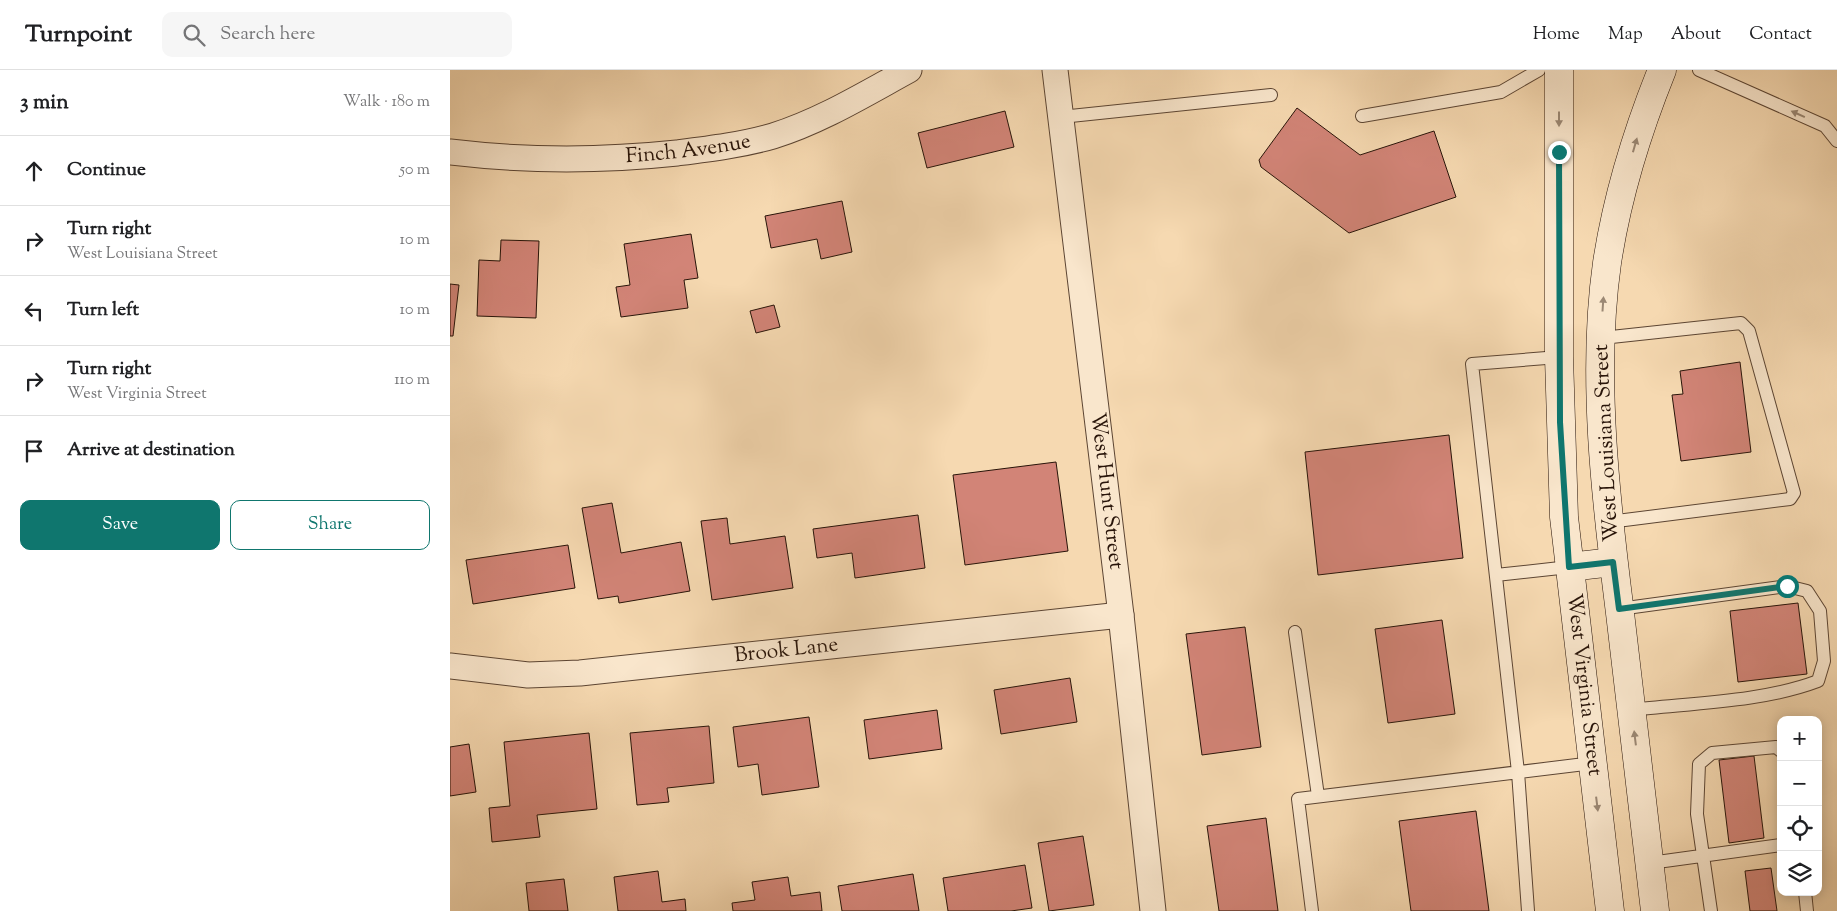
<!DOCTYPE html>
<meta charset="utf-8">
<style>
body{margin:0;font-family:"Sorts Mill Goudy",serif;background:#f6f6f6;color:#202124}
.controls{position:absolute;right:15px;bottom:15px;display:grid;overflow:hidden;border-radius:10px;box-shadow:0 2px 12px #0003}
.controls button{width:45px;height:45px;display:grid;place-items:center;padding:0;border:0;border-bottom:1px solid #e0e0e0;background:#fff;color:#202124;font:25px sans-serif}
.stop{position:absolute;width:15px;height:15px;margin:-11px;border:4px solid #0f766e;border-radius:50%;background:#fff}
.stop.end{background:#0f766e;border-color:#fff;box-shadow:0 1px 5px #0008}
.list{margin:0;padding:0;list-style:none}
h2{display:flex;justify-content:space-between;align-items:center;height:65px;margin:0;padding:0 20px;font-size:21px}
h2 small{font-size:16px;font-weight:400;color:#757577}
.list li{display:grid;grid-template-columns:32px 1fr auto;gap:15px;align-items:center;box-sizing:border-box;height:70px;padding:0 20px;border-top:1px solid #e0e0e0}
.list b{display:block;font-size:19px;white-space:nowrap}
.list p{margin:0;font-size:16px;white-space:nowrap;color:#757577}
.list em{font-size:16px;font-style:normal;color:#757577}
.actions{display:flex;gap:10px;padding:15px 20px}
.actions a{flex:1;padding:11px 0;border:1px solid #0f766e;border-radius:10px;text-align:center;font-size:18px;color:#0f766e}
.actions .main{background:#0f766e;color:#fff}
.icon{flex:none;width:28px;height:28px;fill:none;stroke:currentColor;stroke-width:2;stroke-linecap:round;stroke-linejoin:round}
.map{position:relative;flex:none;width:1387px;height:841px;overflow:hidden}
header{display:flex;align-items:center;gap:30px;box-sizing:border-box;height:70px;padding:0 25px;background:#fff;border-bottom:1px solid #e0e0e0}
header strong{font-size:24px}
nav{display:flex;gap:28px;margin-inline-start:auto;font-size:18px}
.search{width:350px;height:45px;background:#f6f6f6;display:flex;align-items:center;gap:12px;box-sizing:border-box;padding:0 18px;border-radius:10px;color:#757577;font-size:19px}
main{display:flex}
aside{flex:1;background:#fff}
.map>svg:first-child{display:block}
</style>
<header>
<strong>Turnpoint</strong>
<div class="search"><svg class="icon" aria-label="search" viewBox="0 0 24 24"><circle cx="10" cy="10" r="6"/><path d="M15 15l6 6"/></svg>Search here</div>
<nav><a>Home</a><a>Map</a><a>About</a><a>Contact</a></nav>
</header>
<main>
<aside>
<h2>3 min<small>Walk · 180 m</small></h2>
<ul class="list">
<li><svg class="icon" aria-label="ahead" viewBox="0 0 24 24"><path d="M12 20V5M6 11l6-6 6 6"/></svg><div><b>Continue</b></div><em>50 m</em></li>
<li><svg class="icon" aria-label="right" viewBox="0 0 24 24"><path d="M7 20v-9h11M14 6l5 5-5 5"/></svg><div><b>Turn right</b><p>West Louisiana Street</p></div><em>10 m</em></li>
<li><svg class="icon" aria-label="left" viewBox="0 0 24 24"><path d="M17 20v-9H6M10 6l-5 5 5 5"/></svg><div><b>Turn left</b></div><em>10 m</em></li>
<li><svg class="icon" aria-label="right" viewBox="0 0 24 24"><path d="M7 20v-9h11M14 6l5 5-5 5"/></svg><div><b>Turn right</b><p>West Virginia Street</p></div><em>110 m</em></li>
<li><svg class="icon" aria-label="arrive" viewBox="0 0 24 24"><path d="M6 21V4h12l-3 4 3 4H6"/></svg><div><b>Arrive at destination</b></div></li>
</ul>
<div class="actions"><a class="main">Save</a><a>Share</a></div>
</aside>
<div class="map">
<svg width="1387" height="841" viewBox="0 0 1387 841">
<rect width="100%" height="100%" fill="#f6d9b1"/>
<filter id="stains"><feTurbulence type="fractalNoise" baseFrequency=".004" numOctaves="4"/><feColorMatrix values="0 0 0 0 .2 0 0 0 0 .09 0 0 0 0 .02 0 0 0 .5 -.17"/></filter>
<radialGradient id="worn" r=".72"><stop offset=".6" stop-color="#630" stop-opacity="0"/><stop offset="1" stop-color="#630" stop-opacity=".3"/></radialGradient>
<path fill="#d28477" stroke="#281409" d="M847,38L910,85L984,61L1006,127L899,163L811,97L809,90Z
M555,41L564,77L477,98L468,63Z
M392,131L402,182L371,189L367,169L321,178L315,146Z
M241,164L248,208L234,210L238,238L171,247L166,217L180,215L174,174Z
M51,170L89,171L86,248L27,246L29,190L50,191Z
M0,214L9,215L3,266H0Z
M324,235L330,257L306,263L300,241Z
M1290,292L1301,382L1231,391L1222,325L1233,324L1230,301Z
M999,365L1013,488L868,505L855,382Z
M606,392L618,481L515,495L503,405Z
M162,433L171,483L231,472L240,521L169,533L168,526L148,529L132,438Z
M468,445L475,498L405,508L402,483L367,488L363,459Z
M277,448L280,474L335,466L343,518L262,530L251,451Z
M118,475L125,518L23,534L16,490Z
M1348,533L1357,604L1288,612L1280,541Z
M992,550L1005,644L938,653L925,559Z
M795,557L811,677L752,685L736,564Z
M620,608L627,652L551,664L544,620Z
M487,640L492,679L419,689L414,650Z
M359,647L369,717L312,725L308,694L288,697L283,657Z
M259,656L264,713L217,718L219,732L187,735L180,663Z
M139,663L147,739L87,745L90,767L42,772L39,738L60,736L54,672Z
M19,674L26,722L0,726V677Z
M1304,686L1314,768L1279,773L1269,690Z
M1026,741L1039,841H961L949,751Z
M816,748L828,841H769L757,756Z
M633,766L644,835L599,841L588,773Z
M575,795L582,838L561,841H498L493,808Z
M1321,798L1327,841H1300L1295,801Z
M208,801L212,832L235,829L236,841H168L164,807Z
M463,804L469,841H392L388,816Z
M338,807L341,826L370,822L372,841H283L282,833L305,830L302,812Z
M114,809L118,841H79L76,813Z"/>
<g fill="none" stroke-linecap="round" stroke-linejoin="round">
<defs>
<path id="lane" d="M1249,0L1375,56L1387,71
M912,46L1051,22L1089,0
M611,47L821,25
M1152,268L1291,253L1299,261L1344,423L1340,429L1159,452
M1046,505L1119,497
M1169,539L1337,516L1357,521L1370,541L1374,591L1368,611C1313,632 1241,633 1181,640
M845,562L868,726
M1200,793L1331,775
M1355,822L1357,841
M862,841L848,729L1143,693
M1078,841L1068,702L1022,294L1109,287
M1261,841L1247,744L1249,694L1262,683L1326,677L1331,681"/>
<g id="street">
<path id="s1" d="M605,0L671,545L703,841"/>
<path id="s2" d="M0,82C75,91 151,91 227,83C259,79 292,75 323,66C371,51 415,24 459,0"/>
<path id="s3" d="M0,596L78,605L130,603L671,545"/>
</g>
<g id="secondary">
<path id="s4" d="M1109,0V287L1114,447L1160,841"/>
<path d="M1119,497L1163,492"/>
<path d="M1205,841C1194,742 1182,643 1170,543C1156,432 1141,305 1157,193C1167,127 1187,62 1212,0"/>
</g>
</defs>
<use href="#lane" stroke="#5c4533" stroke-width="14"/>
<use href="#street" stroke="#5c4533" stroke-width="27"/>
<use href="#secondary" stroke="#281409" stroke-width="29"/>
<use href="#lane" stroke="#f9e6cc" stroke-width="12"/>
<use href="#street" stroke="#f9e6cc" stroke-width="25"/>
<use href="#secondary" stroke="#f9e6cc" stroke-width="28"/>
</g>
<defs><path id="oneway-solid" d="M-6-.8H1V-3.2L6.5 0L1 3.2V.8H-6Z" transform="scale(1.25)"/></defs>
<g fill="#9b8874">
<use href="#oneway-solid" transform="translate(1348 44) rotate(-156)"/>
<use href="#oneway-solid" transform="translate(1109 49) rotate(90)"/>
<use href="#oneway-solid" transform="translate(1185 75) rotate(-74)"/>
<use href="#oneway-solid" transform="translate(1153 234) rotate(-86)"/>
<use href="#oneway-solid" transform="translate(1185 668) rotate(-97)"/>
<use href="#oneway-solid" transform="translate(1147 734) rotate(83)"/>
</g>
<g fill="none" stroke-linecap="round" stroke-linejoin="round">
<path stroke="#0f766e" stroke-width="6" d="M1109,82L1110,352L1119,497L1163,492L1169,539L1337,516"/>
</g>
<g text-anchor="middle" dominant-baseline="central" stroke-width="5" stroke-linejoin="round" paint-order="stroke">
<g font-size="21" fill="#281409" stroke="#f9e6cc">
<text stroke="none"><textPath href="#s2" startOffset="239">Finch Avenue</textPath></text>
<text transform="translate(1157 373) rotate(-93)">West Louisiana Street</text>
<text stroke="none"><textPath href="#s1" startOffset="424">West Hunt Street</textPath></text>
<text stroke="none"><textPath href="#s3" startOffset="338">Brook Lane</textPath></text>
<text stroke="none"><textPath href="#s4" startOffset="616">West Virginia Street</textPath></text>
</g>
</g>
<rect width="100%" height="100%" filter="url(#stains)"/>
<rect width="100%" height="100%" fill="url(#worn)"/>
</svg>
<div class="controls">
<button>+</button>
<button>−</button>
<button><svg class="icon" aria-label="locate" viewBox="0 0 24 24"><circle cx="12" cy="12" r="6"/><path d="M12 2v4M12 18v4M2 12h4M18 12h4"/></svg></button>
<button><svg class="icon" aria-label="layers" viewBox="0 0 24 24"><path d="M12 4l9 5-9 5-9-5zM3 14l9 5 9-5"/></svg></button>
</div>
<div class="stop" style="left:1337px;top:516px"></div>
<div class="stop end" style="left:1109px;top:82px"></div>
</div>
</main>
